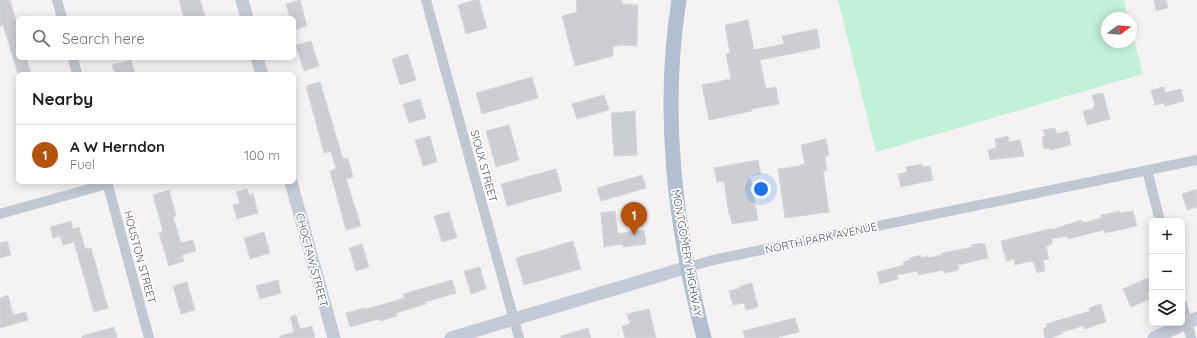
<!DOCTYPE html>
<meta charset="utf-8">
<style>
body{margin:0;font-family:Quicksand,sans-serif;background:#f6f6f6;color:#202124}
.controls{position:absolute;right:12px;bottom:12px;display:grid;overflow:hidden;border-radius:6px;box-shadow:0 2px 10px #0003}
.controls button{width:36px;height:36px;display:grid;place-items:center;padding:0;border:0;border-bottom:1px solid #e0e0e0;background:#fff;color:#202124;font:20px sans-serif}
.compass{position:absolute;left:1101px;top:12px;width:36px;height:36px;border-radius:50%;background:#fff;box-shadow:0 2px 10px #0003;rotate:74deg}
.you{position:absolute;left:761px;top:189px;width:14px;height:14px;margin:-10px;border:3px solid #fff;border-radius:50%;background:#1a73e8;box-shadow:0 0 0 6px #1a73e833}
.badge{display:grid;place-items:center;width:26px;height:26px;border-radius:50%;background:#b45309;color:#fff;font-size:13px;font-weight:700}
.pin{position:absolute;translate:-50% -33px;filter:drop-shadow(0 1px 2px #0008)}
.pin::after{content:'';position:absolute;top:21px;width:14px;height:12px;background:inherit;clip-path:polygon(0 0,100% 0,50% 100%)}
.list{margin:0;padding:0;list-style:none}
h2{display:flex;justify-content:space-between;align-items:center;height:52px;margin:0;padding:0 16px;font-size:17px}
h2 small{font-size:13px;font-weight:400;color:#757577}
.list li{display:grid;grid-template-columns:26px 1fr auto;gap:12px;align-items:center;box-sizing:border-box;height:60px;padding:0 16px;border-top:1px solid #e0e0e0}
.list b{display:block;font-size:15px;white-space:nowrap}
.list p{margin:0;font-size:13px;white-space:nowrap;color:#757577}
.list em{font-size:13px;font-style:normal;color:#757577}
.icon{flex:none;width:22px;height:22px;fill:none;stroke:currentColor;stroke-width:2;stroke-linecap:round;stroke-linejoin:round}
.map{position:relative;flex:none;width:1197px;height:338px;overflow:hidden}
.search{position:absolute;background:#fff;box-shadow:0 2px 10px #0003;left:16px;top:16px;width:280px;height:44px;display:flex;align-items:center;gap:10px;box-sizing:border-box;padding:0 14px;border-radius:6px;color:#757577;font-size:15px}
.panel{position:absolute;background:#fff;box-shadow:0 2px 10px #0003;left:16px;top:72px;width:280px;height:112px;border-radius:6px}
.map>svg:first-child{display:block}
</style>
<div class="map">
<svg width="1197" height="338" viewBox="0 0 1197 338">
<rect width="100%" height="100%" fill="#f4f2f2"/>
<path fill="#c2f0d8" d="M838,0H1124L1128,18H1107V42H1131V28L1143,74L876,152Z"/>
<path fill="#ccced4" stroke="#d6d8dd" d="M0,0H10L18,28V58H26L31,74H18L3,25L0,26Z
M179,0H200L205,15L195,18H184Z
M300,0L307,26L294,30V18H290L286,4Z
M475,0H479L487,28L466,34L458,5Z
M576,0H622V4L638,5L637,46L620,45L613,47V56L575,66L562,16L577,12Z
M1154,0H1166L1168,8L1156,11Z
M748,20L754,50L784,44L782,36L817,29L820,48L760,60L766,89L776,87L779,104L752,109V111L709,120L702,85L731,79L726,54L730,53L725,25Z
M311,41L319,66L304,71L296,45Z
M408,54L416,80L400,85L392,59Z
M131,60L135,74H115L112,65Z
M532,77L538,98L482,114L476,93Z
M320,82L343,159L348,158L353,177L346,179L361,226L346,230L330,171L336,169L331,151L324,153L306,86Z
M1164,87L1165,93L1181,89L1184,101L1165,106L1164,103L1155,105L1151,90Z
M1103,93L1110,119L1087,125L1083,111L1094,109L1093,107L1095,106L1092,95Z
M604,95L609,110L577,119L572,104Z
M420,99L426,118L409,123L403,104Z
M635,111L637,155L614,156L611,113Z
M509,125L519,160L496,167L486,131Z
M1055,128L1057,134L1068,131L1071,145L1050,150L1049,148L1044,149L1042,137L1045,136L1043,130Z
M430,136L437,162L423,166L415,140Z
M1008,136L1009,142L1020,140L1024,156L990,160L988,150L996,148L995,139Z
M826,139L829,155L825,156L827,171H823L829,212L785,218L778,169L800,166V165L805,164L801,145Z
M758,160L761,174L750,176L758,220L732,224L730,214L729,215L724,181L717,182L714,168Z
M922,164L923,167L930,166L933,180L901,187L898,174L907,172L906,167Z
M556,169L562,191L507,206L501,184Z
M642,175L646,188L601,201L597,188Z
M247,189L249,195L253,194L258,213L237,219L233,205L240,203L236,192Z
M1197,189V207L1187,210L1182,194Z
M169,190L176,216L173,217L181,243L193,240L196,251L182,255L184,261L169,266L159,233L163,231L153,195Z
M615,211L618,234L644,230L646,244L623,247V244L604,247L601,213Z
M1120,211V213L1133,211L1137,226L1105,233L1104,230L1068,239L1067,236L1052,239V244L1046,246L1049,259L1043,260L1045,271L1037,273L1034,262L1032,263V261L1015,265L1014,259L1006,261L1001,241L1049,229H1054L1081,220L1082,222H1087L1101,218V215Z
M449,212L457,238L442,242L434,216Z
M71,221L73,229L79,227L85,249L91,248L108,308L94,312L74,242L63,245L60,236L53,238L50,227Z
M264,232L270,253L250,259L244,238Z
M7,241L11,255L0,258V243Z
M573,241L581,269L524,285L516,258Z
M982,243L983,245L985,244L988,258L958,265L959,269L955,271L944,273L943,270L918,275L917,271L897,275L898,279L880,284L877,272L904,265L903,262L910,260V258L921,255V258L928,256V258L942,255V253L972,247L971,245Z
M362,244L369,267L356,271L349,248Z
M480,267L486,289L471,294L464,271Z
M1152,276V291L1147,293L1150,299L1131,307L1123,289Z
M278,280L281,293L260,299L256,286Z
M452,280L456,293L425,302L426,304L396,313L397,316L380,321L379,319L350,327L346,313L365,308L366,309L405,298L403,294Z
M187,282L195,310L181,314L173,286Z
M752,283L758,307L746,310L744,303L733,305L729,291L740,288V286Z
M8,295L13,315L26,312L28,320L0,328V298Z
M1101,304L1106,322L1084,329L1083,326L1062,332V334L1051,338H1045L1043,329L1047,327L1046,324L1090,311L1089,308Z
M649,309L656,338H625L622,326L630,324L627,314Z
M296,315L300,329L312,326L315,338H280V336L294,332L290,317Z
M795,318L799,332L778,337L779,338H745L743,331Z
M114,327L117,338H82V336Z
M588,328L591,338H561V336Z"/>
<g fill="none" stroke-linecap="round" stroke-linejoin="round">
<path stroke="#c0c8d1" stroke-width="10" d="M57,0L62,18
M426,0L519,338
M73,58L77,74
M1147,170L1160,221
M107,182L149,338
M0,214L107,184
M688,267L713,260L1197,160
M1182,304L1191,338"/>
<path stroke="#c3cbd8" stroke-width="13" d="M242,0L247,18
M257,58L262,74
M291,182L334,338
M451,338L688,267
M1154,338L1197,318"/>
<path stroke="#b2bfd0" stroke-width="15" d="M679,0C661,114 675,227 704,338"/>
</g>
<g text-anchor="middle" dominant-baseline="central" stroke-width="3.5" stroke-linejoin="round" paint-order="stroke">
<g font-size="11" fill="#4a5360" stroke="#fff">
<text transform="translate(484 166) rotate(75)">SIOUX STREET</text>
<text transform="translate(821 238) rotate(-12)">NORTH PARK AVENUE</text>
<text transform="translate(687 253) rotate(80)">MONTGOMERY HIGHWAY</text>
<text transform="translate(140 257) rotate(75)">HOUSTON STREET</text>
<text transform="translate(312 260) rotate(75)">CHOCTAW STREET</text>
</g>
</g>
</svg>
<div class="controls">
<button>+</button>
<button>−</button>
<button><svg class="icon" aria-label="layers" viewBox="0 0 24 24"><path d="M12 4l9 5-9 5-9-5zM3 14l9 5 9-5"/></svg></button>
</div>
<svg class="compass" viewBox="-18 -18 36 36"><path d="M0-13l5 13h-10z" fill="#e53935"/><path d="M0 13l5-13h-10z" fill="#757577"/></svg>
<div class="you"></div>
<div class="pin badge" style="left:634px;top:235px">1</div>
<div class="search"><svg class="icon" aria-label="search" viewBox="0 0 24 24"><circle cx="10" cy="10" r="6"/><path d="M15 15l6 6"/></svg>Search here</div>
<section class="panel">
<h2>Nearby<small></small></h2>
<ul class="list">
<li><span class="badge">1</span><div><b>A W Herndon</b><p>Fuel</p></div><em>100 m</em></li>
</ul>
</section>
</div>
